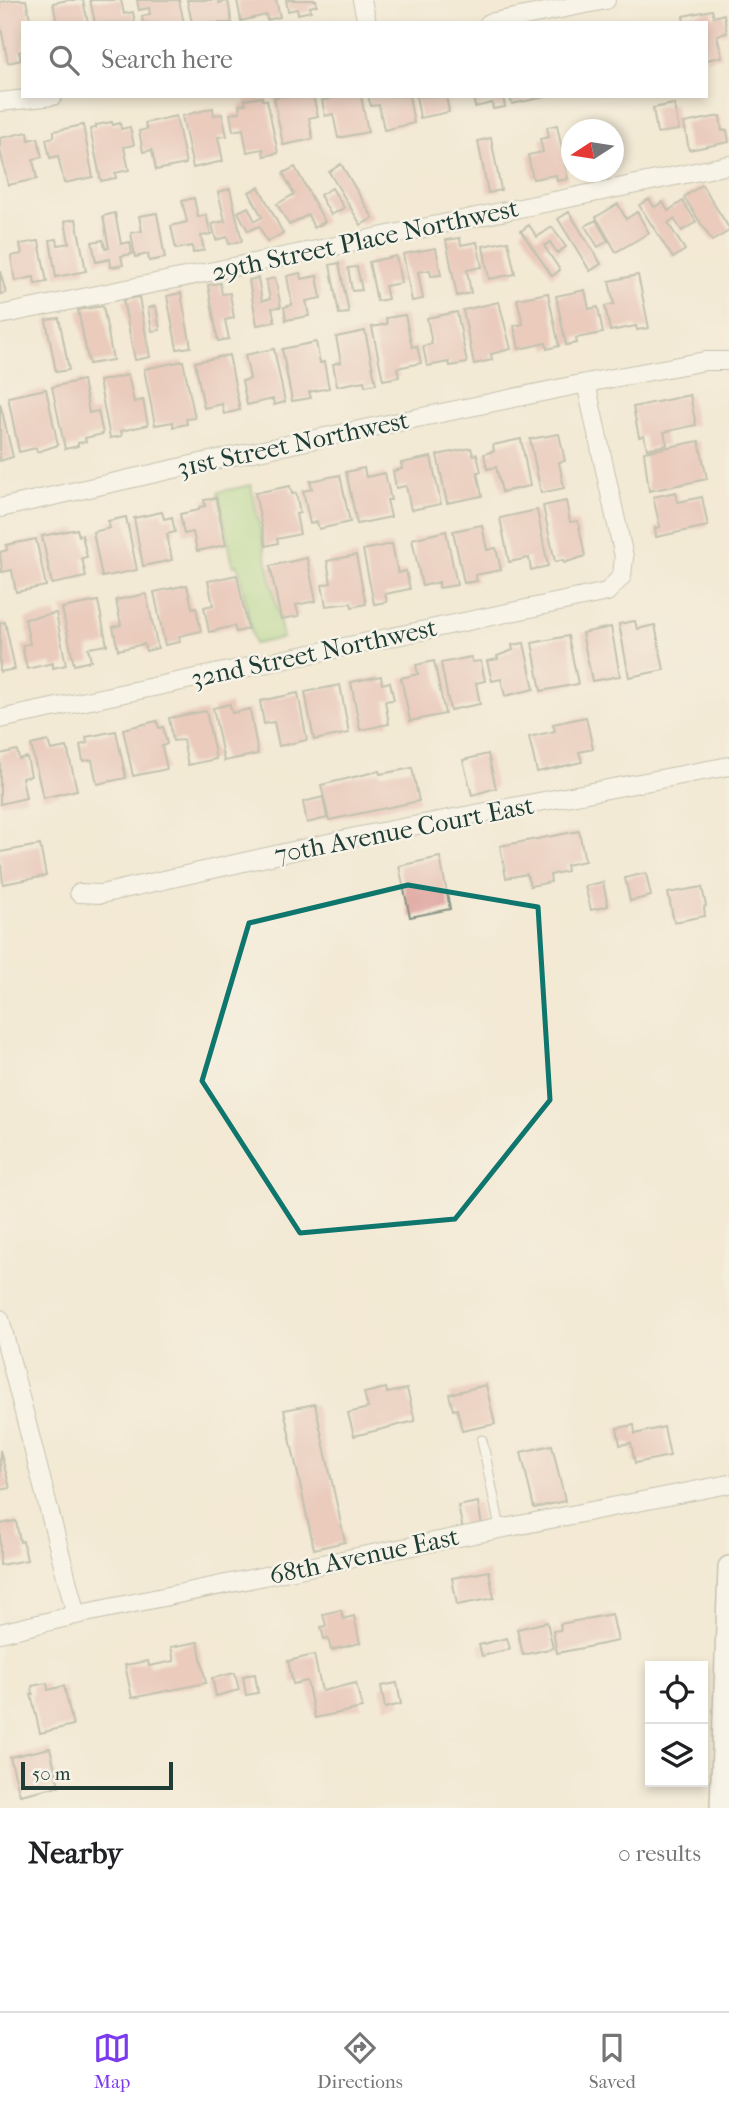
<!DOCTYPE html>
<style>
body{margin:0;font-family:"IM FELL French Canon",serif;background:#f6f6f6;color:#202124}
.controls{position:absolute;right:21px;bottom:21px;display:grid;overflow:hidden;border-radius:0px;box-shadow:0 4px 10px #0003}
.controls button{width:63px;height:63px;display:grid;place-items:center;padding:0;border:0;border-bottom:2px solid #e0e0e0;background:#fff;color:#202124;font:35px sans-serif}
.compass{position:absolute;left:561px;top:119px;width:63px;height:63px;border-radius:50%;background:#fff;box-shadow:0 4px 10px #0003;rotate:258deg}
.scale{position:absolute;left:21px;bottom:18px;width:152px;box-sizing:border-box;padding-left:7px;border:4px solid #1f3d34;border-top:0;font-size:19px;line-height:24px;white-space:nowrap;color:#1f3d34;-webkit-text-stroke:5px #f7f3e8;paint-order:stroke}
.list{margin:0;padding:0;list-style:none}
h2{display:flex;justify-content:space-between;align-items:center;height:91px;margin:0;padding:0 28px;font-size:30px}
h2 small{font-size:23px;font-weight:400;color:#757577}
.icon{flex:none;width:38px;height:38px;fill:none;stroke:currentColor;stroke-width:2;stroke-linecap:round;stroke-linejoin:round}
.map{position:relative;flex:none;width:729px;height:1808px;overflow:hidden}
.search{position:absolute;background:#fff;box-shadow:0 4px 10px #0003;left:21px;right:21px;top:21px;height:77px;display:flex;align-items:center;gap:18px;box-sizing:border-box;padding:0 24px;border-radius:0px;color:#757577;font-size:26px}
.sheet{height:203px;background:#fff}
nav{display:flex;justify-content:space-around;align-items:center;box-sizing:border-box;height:98px;border-top:2px solid #e0e0e0;background:#fff;font-size:19px;color:#757577}
nav a{display:grid;justify-items:center;gap:4px}
nav .on{color:#7c3aed}
.map>svg:first-child{display:block}
</style>
<div class="map">
<svg width="729" height="1808" viewBox="0 0 729 1808">
<rect width="100%" height="100%" fill="#f7f3e8"/>
<filter id="ink" filterUnits="userSpaceOnUse"><feTurbulence type="fractalNoise" baseFrequency=".0143" numOctaves="2"/><feDisplacementMap in="SourceGraphic" scale="14" xChannelSelector="R" yChannelSelector="G"/><feConvolveMatrix kernelMatrix="1 2 1 2 8 2 1 2 1" color-interpolation-filters="sRGB"/></filter>
<filter id="wash" filterUnits="userSpaceOnUse"><feTurbulence type="fractalNoise" baseFrequency=".00686" numOctaves="4" result="noise"/><feDisplacementMap in="SourceGraphic" scale="28" xChannelSelector="R" yChannelSelector="G"/><feGaussianBlur stdDeviation="1.57" result="paint"/><feColorMatrix in="noise" values="0 0 0 0 0 0 0 0 0 0 0 0 0 0 0 0 0 1.4 0 .05"/><feComposite in="paint" operator="in"/></filter>
<g filter="url(#wash)">
<rect width="100%" height="100%" fill="#f3e9d4"/>
<path fill="#a5d684" stroke="#628a5c" stroke-width="2" d="M251,485L283,638L254,644L238,565L233,566L218,492Z"/>
<g id="blocks">
<path fill="#e0a6a0" d="M12,0H26L31,23H23V51L19,52L21,60L8,63L0,23V2Z
M68,0H83L88,23H57L53,3Z
M90,0H121L124,14L133,12L135,23H95Z
M137,0H179L184,23H143L142,16L150,14L149,8L139,10Z
M187,0H218L219,3L228,1L232,23H192Z
M237,0H276L280,17L267,20L266,15L241,21Z
M286,0H316L317,5L310,7L311,11L298,14L297,9L288,11Z
M712,10L714,17L724,14L727,33L717,35L722,57L706,60V23H684L683,16Z
M281,96H313L318,116L309,118L313,139L283,145L274,98Z
M329,96H361L368,132L338,138L333,114L325,116L322,100L330,99Z
M368,96H409L414,123L384,130L379,105L371,106Z
M416,96H446L449,112L420,118Z
M473,96H503L505,107L493,109L492,103L475,107Z
M510,96H545V97L512,104Z
M262,97V100H267L278,153L264,156L263,149L247,152L243,129L233,131L230,114L240,112L239,105L246,104L245,100Z
M674,104L679,130L657,133L653,108Z
M213,108L214,115L222,114L227,136L218,137L223,161L193,168L182,116Z
M176,116L186,164L156,170L152,150L143,152L139,131L147,129L145,123Z
M720,116L722,131L727,130L729,142L689,150L684,123Z
M112,122L113,125L120,123L121,129L130,127L134,145L124,147L129,170L115,173L116,178L101,181L90,129L96,128V125Z
M83,125L93,177L64,183L58,156L50,158L46,139L54,137V131Z
M557,125L568,179L557,181L556,175L533,179L528,155L543,152L540,139L549,137L547,127Z
M28,132L29,140L38,138L42,157L33,159L37,179L8,185L0,150V138Z
M491,138L501,190L488,193L478,141Z
M341,164L373,218L361,225L329,172Z
M295,167L325,222L314,228L308,215L289,225L277,204L294,194L283,173Z
M702,185L729,228V231L712,241L684,197Z
M259,187L283,233L267,242L259,226L248,231L238,212L248,207L255,221L262,217L249,192Z
M332,188L344,208L331,215L320,195Z
M230,189L242,241L229,244L227,237L216,240L212,224L225,221L218,192Z
M194,198L198,217L206,215L211,234L201,236L204,250L193,253L192,246L176,249L171,226L187,222L182,201Z
M649,199L654,207L663,202L668,211L683,201L696,222L682,231L674,219L668,223L685,250L673,258L639,205Z
M618,204L626,219L637,212L649,233L616,252L596,217Z
M569,212L601,264L590,271L558,219Z
M115,213L121,244L130,242L132,254L121,256L123,265L111,267L110,259L96,262L92,242L103,240L105,248H109L103,216Z
M157,213L165,258L149,261L148,254L135,257L131,233L142,231L139,216Z
M76,219L86,271L56,277L50,240L57,239L58,245L69,243L65,221Z
M596,220L608,241L598,247L585,226Z
M529,225L537,237L552,227L566,247L557,253L550,242L544,246L560,270L552,276L521,231Z
M460,238L461,245L477,242L482,267L467,270L471,293L457,296L446,240Z
M39,241L47,282L35,284L34,277L15,281L11,256L22,254L20,244Z
M508,241L515,274L489,279L483,246Z
M436,248L441,275L431,276L430,270L418,272L423,299L412,301L403,254Z
M396,256L401,283L385,286L388,299L377,301L369,262Z
M339,263L349,313L339,314L330,265Z
M357,267L362,290L352,291L348,268Z
M0,271L6,293L0,294Z
M300,273L301,279L317,276L321,298L306,301L309,316L286,320L284,307L292,305L287,276Z
M638,275L649,328L637,330L636,326L610,331L605,306L614,304L609,281Z
M258,278L262,301L270,299L266,280L275,278L281,307L272,308L275,322L257,325L249,280Z
M220,283L222,294L230,293L234,318L225,320L229,339L218,341L208,285Z
M585,290L589,309L598,307L603,333L576,338L577,343L566,345L556,296Z
M181,293L191,347L177,349L167,296Z
M548,293L559,346L547,349L546,343L519,349L514,326L523,324L517,299Z
M139,297L150,357L135,360L123,300Z
M499,302L511,349L491,354L492,360L474,364L463,310Z
M103,306L113,360L89,364L78,310Z
M156,306L160,330L152,331L148,308Z
M457,312L467,363L450,366L449,362L427,366L423,346L432,344L427,318Z
M405,315L412,347L417,346L421,363L397,368L399,377L383,380L372,327L387,324L386,318Z
M59,318L69,370L56,372L46,320Z
M365,331L376,384L365,386L364,381L337,386L333,364L341,362L336,337Z
M316,342L320,363L324,362L329,388L309,392L311,398L292,401L282,349Z
M274,349L285,402L274,405L273,399L247,405L242,381L250,379L245,355Z
M229,355L240,410L224,414L222,404L204,408L195,362Z
M183,361L195,418L186,419L187,424L173,427V422L155,425L144,369Z
M128,375L134,402L143,400L148,425L121,431L122,436L110,438L99,381Z
M83,380L89,413L98,411L103,434L85,438L86,442L78,443V446L65,449L52,387Z
M46,389L58,445L37,452L36,448L19,452L8,397Z
M690,395L696,425L664,432L667,445L647,449L644,436L639,437L633,407Z
M0,403L13,457L0,461Z
M559,434L565,461L559,462L564,488L541,493L530,439Z
M521,439L530,486L502,492L496,467L487,469L484,454L494,451L493,445Z
M699,441L707,479L649,491L644,452Z
M471,448L473,455L477,454L481,472H477L482,496L447,503L437,455Z
M431,457L441,504L411,510L406,486L396,488L393,471L402,469L401,463Z
M364,468L366,477L385,473L391,500H387L391,517L357,524L346,472Z
M340,475L350,522L319,529L317,522L310,524L303,491L312,489L310,481Z
M290,486L292,494L296,493L300,513L296,514L300,534L277,539L278,543L266,546L255,493Z
M676,492L678,502L702,497L708,526L656,537L655,528L660,527L653,497Z
M216,498L226,545L197,551L193,532L184,534L180,514L199,510V507L205,506L204,500Z
M566,501L570,522L578,521L585,556L564,563L563,560L555,562L543,506Z
M537,510L548,566L531,570L529,558L509,562L500,518Z
M162,512L164,519L172,517L175,532L167,534L172,560L143,566L134,518Z
M126,517L137,570L102,577L93,532L110,528L108,521Z
M482,525L487,550L496,548L501,570L475,575L477,581L464,583L453,531Z
M77,529L79,536L82,535L87,557L82,558L86,577L52,584L42,536Z
M446,531L457,585L439,588V582L422,586L412,539Z
M36,539L46,586L16,592L12,570L2,572L0,552L7,550L6,545Z
M392,544L398,573L406,571L410,589L385,594L387,602L374,604L363,550Z
M356,555L366,604L352,607L351,603L326,606L322,585L331,583L327,561Z
M307,558L316,601L296,605L299,616L281,619L270,566Z
M237,575L248,629L236,632L234,626L209,632L204,607L213,605L208,581Z
M187,585L192,608L196,607L201,631L179,636L180,642L165,645L154,592Z
M146,594L158,648L146,651L144,644L118,650L113,627L121,625L116,600Z
M98,601L107,645L88,648L91,661L74,665L62,608Z
M56,613L66,665L53,668V663L27,669L22,645L30,644L25,619Z
M635,621L637,629L655,625L664,670L629,677L619,624Z
M5,622L15,669L0,672V623Z
M611,627L620,676L592,681L582,633Z
M568,636L578,684L541,691L532,643Z
M524,643L534,689L505,696L501,679L492,681L487,661L498,659L497,656L513,650L512,645Z
M471,657L472,662L481,661L485,681L476,683L480,704L450,710L441,663Z
M434,661L445,714L410,721L401,678L418,674L416,665Z
M381,676L382,684L390,682L394,700L385,701L389,724L360,730L351,682Z
M340,685L349,733L314,740L305,692Z
M298,693L307,740L279,746L274,722L264,724L260,701Z
M230,704L232,713L250,709L258,754L224,761L213,708Z
M206,711L216,759L188,765L183,740L173,741L169,718Z
M586,717L593,749L579,752L582,762L537,772L529,737L555,731L553,724Z
M157,721L159,728L163,727L167,744L162,746L167,769L133,776L123,729Z
M116,731L126,778L97,784L92,760L83,761L80,745L87,743L86,737Z
M48,741L51,750L67,747L77,790L43,798L31,745Z
M17,750L19,759L27,757L31,776L22,778L26,798L0,804V754Z
M488,754L496,788L472,795L463,760Z
M412,768L419,801L329,820L321,785L379,771L380,774Z
M323,797L327,818L307,823L303,802Z
M579,831L585,861L566,865L567,871L550,875L551,882L530,886L527,874L506,878L500,846Z
M40,845L46,876L3,884L0,852Z
M440,857L450,909L410,917L399,866Z
M646,873L651,896L630,901L625,878Z
M603,882L608,906L591,910L585,886Z
M702,887L706,906L704,907L705,916L674,922L668,893Z
M486,1385L495,1424L462,1431L457,1409L453,1410L449,1394Z
M386,1388L387,1393L407,1389L415,1421L354,1436L348,1413L368,1408L364,1393Z
M315,1404L345,1542L314,1549L284,1410Z
M634,1425L635,1434L664,1427L670,1456L635,1463L631,1443L620,1445L617,1428Z
M552,1445L565,1501L534,1508L521,1452Z
M0,1450L10,1488L0,1490Z
M478,1502L482,1526L463,1530L458,1506Z
M16,1521L20,1542L23,1541L27,1560L0,1565V1524Z
M489,1571L494,1598L457,1605L452,1578Z
M341,1610L343,1619L354,1616L360,1643L331,1650L328,1638L324,1639L321,1627L326,1626L323,1614Z
M612,1614L618,1641L557,1653L553,1631L561,1630L560,1624Z
M547,1622L553,1648L523,1655L517,1629Z
M507,1638L510,1649L482,1656L479,1645Z
M198,1642L206,1683L132,1698L125,1665L148,1661L149,1666L174,1661L171,1647Z
M314,1655L322,1691L356,1683L362,1708L315,1718L307,1681L293,1684L288,1661Z
M235,1673L239,1690L216,1696L212,1678Z
M255,1674L258,1693L246,1695L243,1676Z
M47,1683L48,1690L64,1686L73,1725L40,1733L31,1694H33L32,1686Z
M397,1683L401,1704L385,1708L381,1686Z
M50,1748L59,1786L20,1795L10,1757Z"/>
</g>
</g>
<g filter="url(#ink)">
<use href="#blocks" fill-opacity="0" stroke="#899384" stroke-width="2"/>
<g fill="none" stroke-linecap="round" stroke-linejoin="round">
<defs>
<path id="service" d="M482,1440L500,1528"/>
<path id="minor" d="M362,0L367,23
M489,23L606,0
M0,102L53,96
M0,315L729,165
M0,508L205,462L586,383L705,361H729
M0,719L607,592L622,576L624,557L586,383
M79,893L101,894L360,836L729,766
M0,1319L76,1615
M0,1633L76,1615L352,1558L729,1484"/>
<path id="tertiary" d="M721,1808L729,1567"/>
</defs>
<use href="#service" stroke="#899384" stroke-width="11"/>
<use href="#minor" stroke="#899384" stroke-width="20"/>
<use href="#tertiary" stroke="#899384" stroke-width="24"/>
<use href="#service" stroke="#fff" stroke-width="9"/>
<use href="#minor" stroke="#fff" stroke-width="18"/>
<use href="#tertiary" stroke="#fff" stroke-width="21"/>
</g>
</g>
<path d="M0 0H729V1808H0ZM408,885L538,907L550,1100L455,1219L300,1233L202,1081L249,923Z" fill="#f3e9d4" fill-opacity=".55" fill-rule="evenodd"/>
<path fill="none" stroke="#0f766e" stroke-width="5" stroke-linejoin="round" d="M408,885L538,907L550,1100L455,1219L300,1233L202,1081L249,923Z"/>
<g text-anchor="middle" dominant-baseline="central" stroke-width="5" stroke-linejoin="round" paint-order="stroke">
<g font-size="26" fill="#1f3d34" stroke="#f7f3e8">
<text transform="translate(365 240) rotate(-12)">29th Street Place Northwest</text>
<text transform="translate(293 444) rotate(-12)">31st Street Northwest</text>
<text transform="translate(314 653) rotate(-12)">32nd Street Northwest</text>
<text transform="translate(404 830) rotate(-11)">70th Avenue Court East</text>
<text transform="translate(364 1556) rotate(-12)">68th Avenue East</text>
</g>
</g>
</svg>
<div class="controls">
<button><svg class="icon" aria-label="locate" viewBox="0 0 24 24"><circle cx="12" cy="12" r="6"/><path d="M12 2v4M12 18v4M2 12h4M18 12h4"/></svg></button>
<button><svg class="icon" aria-label="layers" viewBox="0 0 24 24"><path d="M12 4l9 5-9 5-9-5zM3 14l9 5 9-5"/></svg></button>
</div>
<svg class="compass" viewBox="-18 -18 36 36"><path d="M0-13l5 13h-10z" fill="#e53935"/><path d="M0 13l5-13h-10z" fill="#757577"/></svg>
<div class="scale">50 m</div>
<div class="search"><svg class="icon" aria-label="search" viewBox="0 0 24 24"><circle cx="10" cy="10" r="6"/><path d="M15 15l6 6"/></svg>Search here</div>
</div>
<section class="sheet">
<h2>Nearby<small>0 results</small></h2>
<ul class="list">
</ul>
</section>
<nav>
<a class="on"><svg class="icon" aria-label="map" viewBox="0 0 24 24"><path d="M3 6l6-2 6 2 6-2v14l-6 2-6-2-6 2zM9 4v14M15 6v14"/></svg>Map</a>
<a><svg class="icon" aria-label="directions" viewBox="0 0 24 24"><path d="M12 3l9 9-9 9-9-9zM9 14v-3h6M13 9l2 2-2 2"/></svg>Directions</a>
<a><svg class="icon" aria-label="saved" viewBox="0 0 24 24"><path d="M7 4h10v16l-5-4-5 4z"/></svg>Saved</a>
</nav>
